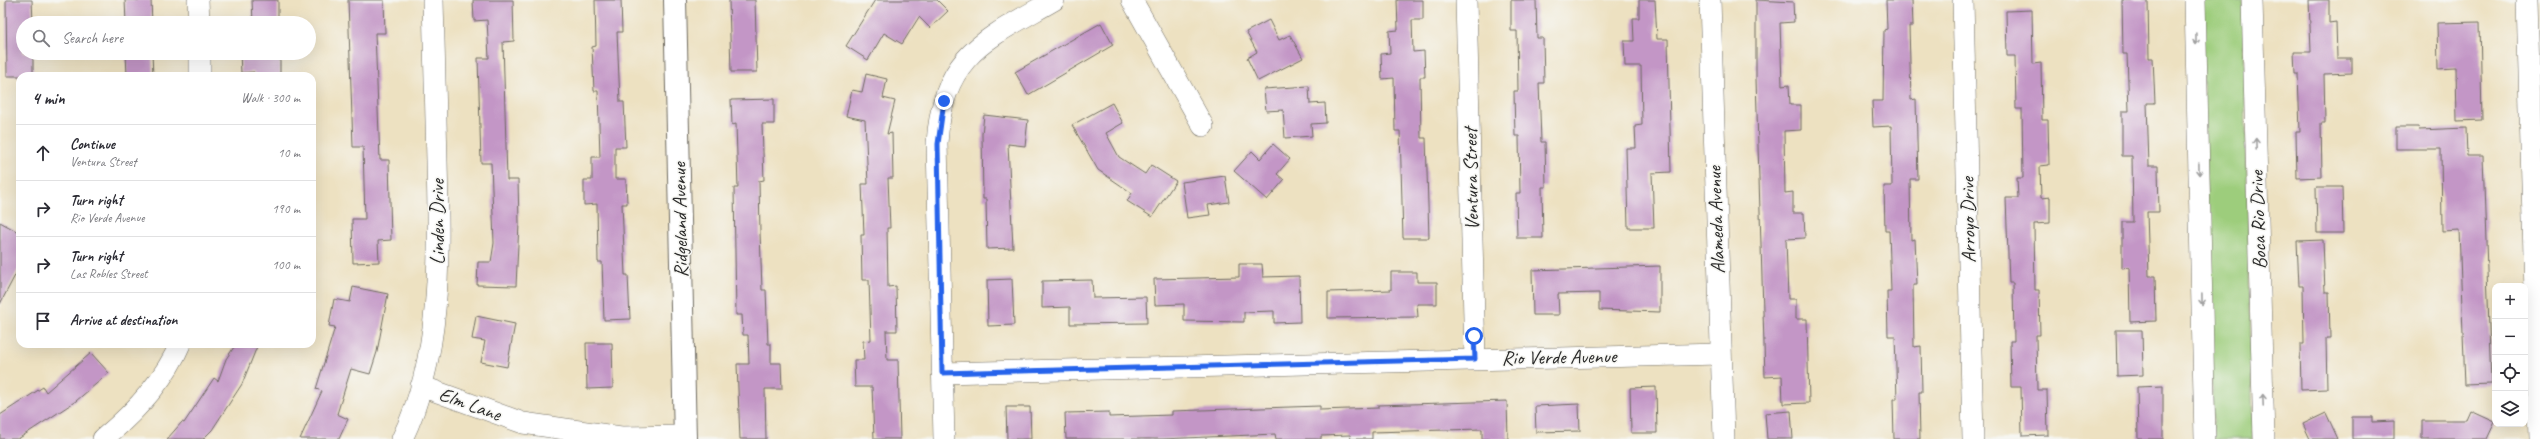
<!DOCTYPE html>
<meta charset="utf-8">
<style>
body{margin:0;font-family:Caveat,sans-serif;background:#f2f2f3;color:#2b2b33}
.controls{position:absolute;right:12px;bottom:12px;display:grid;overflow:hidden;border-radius:8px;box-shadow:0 4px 16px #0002}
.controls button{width:36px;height:36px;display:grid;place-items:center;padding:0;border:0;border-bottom:1px solid #e1e1e2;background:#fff;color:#2b2b33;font:20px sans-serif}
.stop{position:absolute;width:12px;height:12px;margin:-9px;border:3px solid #2563eb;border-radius:50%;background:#fff}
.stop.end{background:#2563eb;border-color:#fff;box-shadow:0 1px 4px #0008}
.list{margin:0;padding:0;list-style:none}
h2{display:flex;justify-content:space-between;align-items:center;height:52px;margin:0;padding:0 16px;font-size:17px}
h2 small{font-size:13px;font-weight:400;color:#7c7c81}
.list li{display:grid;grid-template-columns:26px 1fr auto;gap:12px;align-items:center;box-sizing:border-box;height:56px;padding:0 16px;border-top:1px solid #e1e1e2}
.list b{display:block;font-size:15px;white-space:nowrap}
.list p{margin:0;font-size:13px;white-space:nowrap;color:#7c7c81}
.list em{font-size:13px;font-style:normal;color:#7c7c81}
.icon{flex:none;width:22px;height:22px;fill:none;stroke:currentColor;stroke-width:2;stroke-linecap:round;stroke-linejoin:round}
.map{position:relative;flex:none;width:2540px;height:439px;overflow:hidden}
.search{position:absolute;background:#fff;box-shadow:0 4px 16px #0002;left:16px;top:16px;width:300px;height:44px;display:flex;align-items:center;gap:10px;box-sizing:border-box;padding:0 14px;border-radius:22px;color:#7c7c81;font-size:15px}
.panel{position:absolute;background:#fff;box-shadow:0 4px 16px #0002;left:16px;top:72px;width:300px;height:276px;border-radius:12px}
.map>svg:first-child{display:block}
</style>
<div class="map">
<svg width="2540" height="439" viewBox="0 0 2540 439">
<rect width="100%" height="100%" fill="#f6f6f2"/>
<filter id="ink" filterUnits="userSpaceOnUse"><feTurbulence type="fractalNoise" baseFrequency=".025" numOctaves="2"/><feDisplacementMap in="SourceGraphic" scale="8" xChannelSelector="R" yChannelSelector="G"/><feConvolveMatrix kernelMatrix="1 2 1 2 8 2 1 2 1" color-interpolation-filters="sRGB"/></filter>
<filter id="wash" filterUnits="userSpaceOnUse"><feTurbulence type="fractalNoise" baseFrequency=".012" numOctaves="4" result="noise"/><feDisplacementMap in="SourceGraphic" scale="16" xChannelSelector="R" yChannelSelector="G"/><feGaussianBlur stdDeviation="0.9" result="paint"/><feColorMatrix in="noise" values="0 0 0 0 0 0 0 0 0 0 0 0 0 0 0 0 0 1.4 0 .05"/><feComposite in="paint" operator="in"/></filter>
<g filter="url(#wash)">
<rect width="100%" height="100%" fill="#ede1c1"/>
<path fill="#9dcd7c" stroke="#647c54" d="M2201,0H2243L2253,439H2213Z"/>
<g id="blocks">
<path fill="#c396c6" d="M6,0H32L33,23H23V53H33V76H7Z
M125,0H151L152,23H126Z
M252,0H278V23H253Z
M348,0H384L385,33H375L380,160H389L391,240L378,241L379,262L353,263L352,219H365L363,147H353Z
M473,0H513L514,41L503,42L507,180H518L519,223L516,286L477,285L478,262H491L494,243L491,163H481L478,58H489L487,20L474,21Z
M595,0H621L622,32H617L620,102H624L626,147H615V179H626L627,204H622L625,275H628L630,319L604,320L602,262H598L597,204L584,205V180H592V157H600L598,91H594L592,47L596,46Z
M729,0H755L757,72H731Z
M875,0H937L948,11L930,28L919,17L902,44L884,33L868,60L846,46Z
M1397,0H1423V20H1412L1413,52L1424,51L1425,77H1420L1421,138H1426L1429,238H1403L1400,131H1395L1394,78L1382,79L1381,54L1390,53L1389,31L1398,30Z
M1511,0H1536L1537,38H1543L1544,83H1539L1541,142H1545L1546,187H1542L1543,238H1517L1516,193H1520L1519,136H1515L1514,91H1518L1517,31H1511Z
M1639,0H1655L1657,39H1668L1671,172L1652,173L1654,228H1628L1626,148H1636L1635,126L1642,125L1641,66H1625L1624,41H1634L1633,18H1639Z
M1756,0L1793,2L1794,22L1780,23L1782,86L1789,85L1790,105H1801V130L1784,131L1785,193L1793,192V213H1804L1805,238L1786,239L1788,299H1796V319H1807L1809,403L1783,404L1782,376L1765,377L1756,79Z
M1886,0H1912L1913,26H1909L1911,100L1916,99L1918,179H1910L1911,240L1915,239L1917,285H1913L1914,347L1921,346L1922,392H1919L1920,439H1894L1893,399H1897L1895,336H1888L1887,291H1891L1889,231H1885L1884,186H1892L1891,126L1873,127L1872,101H1883L1884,30L1887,29Z
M2122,0H2148L2149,58H2153L2155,103H2147L2149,166H2158L2159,212H2147L2149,276H2155L2156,321L2130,322L2129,267L2122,268V222H2133L2132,156H2122V111H2129L2127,54H2123Z
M2309,0H2329V23L2336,22L2337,58H2352V73L2324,74L2325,123H2321L2322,177L2297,178L2296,132H2300L2298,74H2295L2294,52H2311Z
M2032,10L2033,64L2041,63L2042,120H2048L2049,165L2040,166L2041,198L2050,197V223L2034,224L2035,290H2039L2040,335H2036L2037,390H2047L2048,435L2022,436L2021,387H2011L2010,341H2014L2013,283H2009L2006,198H2018L2017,178H2023L2022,109H2016L2015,56H2007L2006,11Z
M1269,20L1279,40L1290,35L1303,58L1258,81L1247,58L1257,52L1246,32Z
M2480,22L2482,120L2457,121L2456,68L2438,69L2437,23Z
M1101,23L1113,45L1028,95L1015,72Z
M126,53H152L153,76H127Z
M240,53H280V76H254V72L241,73Z
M866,74L887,79L883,98L895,101L887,134L892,133L893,178H888L890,228H887L888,287L896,286L897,331H886L887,360H898L900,439H874L872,387H855L854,360H864L863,341L871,340L869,280H862L861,235H864L862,184H868L865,120L846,116L852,90L862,92Z
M1309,86L1310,104L1325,103L1326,123L1311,124L1312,136L1285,138L1283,110L1266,111L1264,89Z
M774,99V124H762L764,180L759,181L760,232L762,290H766L768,344H771V363H781L782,389H765L766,439H740L737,364H749L748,335H743L742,315H736L734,188H738L736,124L732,125L731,100Z
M1112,103L1123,123L1106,133L1119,157L1145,174L1151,165L1176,181L1152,217L1127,201L1132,193L1098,170L1072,125Z
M984,115L1028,120L1025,146L1008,144L1013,248L987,249L986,199H983L982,134Z
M2396,127H2418L2419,130L2466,128L2467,156H2483L2491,384L2465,385L2459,230L2442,231L2441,149H2396Z
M1273,144L1290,159L1277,174L1284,180L1267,200L1234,171L1252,151L1260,159Z
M1225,176L1229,202L1208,205L1210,215L1187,218L1182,182Z
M2316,187H2342L2343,233H2317Z
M0,222L20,233V266L0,304Z
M2323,240L2325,292H2329L2330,338H2326L2327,389L2301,390L2300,344H2304L2303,286H2299L2297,241Z
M1239,264H1262L1263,277L1299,276L1300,322L1274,323V311L1244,312V322L1184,321V304L1155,305L1154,279L1239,277Z
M1660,266V312L1599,310V293L1558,294L1559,315H1533L1532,270Z
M1391,272H1417V282H1437V304H1417L1418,317L1328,318V292L1391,290Z
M1012,279L1014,325L988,326L987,280Z
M1092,280L1093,298L1146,297L1147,323L1070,324V307L1042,308V281Z
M353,287L388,294L377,352L370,374L351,369L337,414L348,419L339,439H300L322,391L316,389L335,327L329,326L334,299L350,302Z
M476,316L515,324L507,367L481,362L485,341L472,339Z
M2116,330H2142L2143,375L2117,376Z
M586,343H612L613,388L587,389Z
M236,344H258L242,384L212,430L203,439H167L182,422L184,423L214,378L218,381L226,359Z
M91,353L109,373L76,401L18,439H0V415L43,387L46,392Z
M2163,386V439H2138L2137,387Z
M1656,387L1657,433H1631L1630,388Z
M1507,401L1508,439H1482V429L1372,432V439H1351L1350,435L1321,436V439H1276L1275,434L1162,439H1066L1065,413L1109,412V417L1172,415V411L1320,406V410L1378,408V405Z
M1579,404L1580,431L1536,432L1535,406Z
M1006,407H1030L1031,439H1007Z
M1791,411L1793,439H1767L1765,413Z
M2471,411L2495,422L2487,439H2422V420H2467Z
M2326,413L2338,439H2310L2303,424Z
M2352,417H2373V422L2394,421V439H2352Z"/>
</g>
</g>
<g filter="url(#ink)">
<use href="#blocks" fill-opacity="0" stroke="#6f6b60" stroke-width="1"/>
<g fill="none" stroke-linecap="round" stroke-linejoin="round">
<defs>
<path id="minor" d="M198,0L199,23
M1132,0L1203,126
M1466,0L1475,359
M1710,0L1724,439
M1963,0L1973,439
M2195,0L2205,439
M2252,0L2264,439
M2527,0L2539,439
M200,53V76
M942,373L1720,354
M421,386L523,423L621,437L685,436
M103,439C134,413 164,382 180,344
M402,439C443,354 439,253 437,161C436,107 434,54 433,0
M944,439L937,143C943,54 985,40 1054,0"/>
<path id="tertiary" d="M675,0L685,439"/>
</defs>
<use href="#minor" stroke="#6f6b60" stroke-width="22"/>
<use href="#tertiary" stroke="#6f6b60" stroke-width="24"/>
<use href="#minor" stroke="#fff" stroke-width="21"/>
<use href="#tertiary" stroke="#fff" stroke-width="22"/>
</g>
<defs><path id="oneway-shaft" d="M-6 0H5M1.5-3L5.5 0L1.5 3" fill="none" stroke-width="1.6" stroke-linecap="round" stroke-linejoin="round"/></defs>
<g stroke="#a0a0a0">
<use href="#oneway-shaft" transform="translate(2196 39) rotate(89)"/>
<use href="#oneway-shaft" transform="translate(2256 144) rotate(-92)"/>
<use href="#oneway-shaft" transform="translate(2199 169) rotate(89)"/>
<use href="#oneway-shaft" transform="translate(2202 299) rotate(89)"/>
<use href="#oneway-shaft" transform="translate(2263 400) rotate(-92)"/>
</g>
</g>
<g fill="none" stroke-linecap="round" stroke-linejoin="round" filter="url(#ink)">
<path stroke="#2563eb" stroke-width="5" d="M944,101L938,144L942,373L1475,359L1474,336"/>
</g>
<g text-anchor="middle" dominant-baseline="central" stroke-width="3" stroke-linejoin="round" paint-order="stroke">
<g font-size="20" fill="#2b2b2b" stroke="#f6f6f2">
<text transform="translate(1471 179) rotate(-91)">Ventura Street</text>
<text transform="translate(680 220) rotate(-91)">Ridgeland Avenue</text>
<text transform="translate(1716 220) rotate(-92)">Alameda Avenue</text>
<text transform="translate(1968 220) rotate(-91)">Arroyo Drive</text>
<text transform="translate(2258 220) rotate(-92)">Boca Rio Drive</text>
<text transform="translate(437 222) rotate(-90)">Linden Drive</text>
<text transform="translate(1559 357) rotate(-1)">Rio Verde Avenue</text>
<text transform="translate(470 404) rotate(20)">Elm Lane</text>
</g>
</g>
</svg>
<div class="controls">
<button>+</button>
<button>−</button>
<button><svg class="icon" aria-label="locate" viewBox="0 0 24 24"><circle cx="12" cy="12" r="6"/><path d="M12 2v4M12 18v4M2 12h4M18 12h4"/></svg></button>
<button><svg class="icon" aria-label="layers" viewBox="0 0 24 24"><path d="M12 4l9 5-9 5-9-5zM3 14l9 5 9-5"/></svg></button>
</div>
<div class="stop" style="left:1474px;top:336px"></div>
<div class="stop end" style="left:944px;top:101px"></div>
<div class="search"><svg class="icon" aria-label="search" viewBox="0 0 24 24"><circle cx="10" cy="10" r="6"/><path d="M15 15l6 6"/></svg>Search here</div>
<section class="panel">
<h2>4 min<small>Walk · 300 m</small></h2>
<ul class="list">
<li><svg class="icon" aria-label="ahead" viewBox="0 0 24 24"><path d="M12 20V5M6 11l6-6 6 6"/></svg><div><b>Continue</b><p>Ventura Street</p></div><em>10 m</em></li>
<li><svg class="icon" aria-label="right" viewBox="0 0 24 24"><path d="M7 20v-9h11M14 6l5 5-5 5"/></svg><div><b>Turn right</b><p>Rio Verde Avenue</p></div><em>190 m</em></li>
<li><svg class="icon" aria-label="right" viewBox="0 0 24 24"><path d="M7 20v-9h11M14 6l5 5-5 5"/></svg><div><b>Turn right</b><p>Las Robles Street</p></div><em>100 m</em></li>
<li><svg class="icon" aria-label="arrive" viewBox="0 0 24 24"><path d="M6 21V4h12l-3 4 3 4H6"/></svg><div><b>Arrive at destination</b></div></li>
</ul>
</section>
</div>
